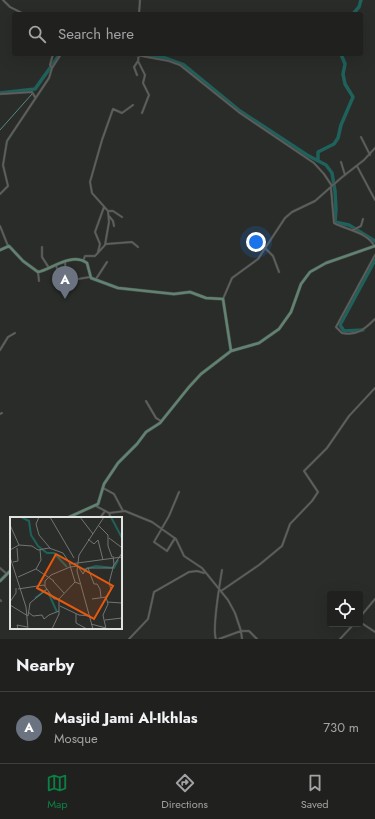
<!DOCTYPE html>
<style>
body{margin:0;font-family:Jost,sans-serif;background:#282928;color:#f1f3f6}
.controls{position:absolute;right:12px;bottom:12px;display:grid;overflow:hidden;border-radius:4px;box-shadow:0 4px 16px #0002}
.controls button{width:36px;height:36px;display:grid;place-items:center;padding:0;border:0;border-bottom:1px solid #3d3e3d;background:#20211f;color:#f1f3f6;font:20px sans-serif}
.you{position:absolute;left:256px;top:242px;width:14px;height:14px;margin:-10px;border:3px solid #fff;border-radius:50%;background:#1a73e8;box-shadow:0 0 0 6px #1a73e833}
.badge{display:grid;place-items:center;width:26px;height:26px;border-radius:50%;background:#0b8043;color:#fff;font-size:13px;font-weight:700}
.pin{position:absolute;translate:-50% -33px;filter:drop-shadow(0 1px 2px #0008)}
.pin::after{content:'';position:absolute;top:21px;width:14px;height:12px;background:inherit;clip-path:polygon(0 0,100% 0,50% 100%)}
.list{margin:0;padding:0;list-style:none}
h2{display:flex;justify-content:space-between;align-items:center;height:52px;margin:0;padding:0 16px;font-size:17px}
h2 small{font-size:13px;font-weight:400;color:#a2a3a4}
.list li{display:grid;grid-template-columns:26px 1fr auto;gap:12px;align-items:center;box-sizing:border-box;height:72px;padding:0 16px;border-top:1px solid #3d3e3d}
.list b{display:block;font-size:15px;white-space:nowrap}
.list p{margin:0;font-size:13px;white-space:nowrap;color:#a2a3a4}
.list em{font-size:13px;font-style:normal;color:#a2a3a4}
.icon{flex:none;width:22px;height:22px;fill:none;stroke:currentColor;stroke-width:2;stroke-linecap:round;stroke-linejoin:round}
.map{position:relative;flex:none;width:375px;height:639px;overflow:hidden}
.search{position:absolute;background:#20211f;box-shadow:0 4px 16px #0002;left:12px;right:12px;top:12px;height:44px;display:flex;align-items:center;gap:10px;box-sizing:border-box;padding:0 14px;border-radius:4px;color:#a2a3a4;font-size:15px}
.sheet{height:124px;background:#20211f}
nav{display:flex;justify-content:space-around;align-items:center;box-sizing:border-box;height:56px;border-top:1px solid #3d3e3d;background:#20211f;font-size:11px;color:#a2a3a4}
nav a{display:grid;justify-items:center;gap:2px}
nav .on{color:#0b8043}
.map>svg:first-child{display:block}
</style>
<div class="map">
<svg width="375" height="639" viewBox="0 0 375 639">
<rect width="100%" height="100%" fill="#2a2c29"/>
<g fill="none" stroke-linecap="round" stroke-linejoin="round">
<path stroke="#598883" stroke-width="1" d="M32,91L33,90
M0,130L32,94"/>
<path stroke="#1f615b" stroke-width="3.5" d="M353,14L359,7L361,0
M142,54L165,58L184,65L240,111L307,155L326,165L332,173L335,191L336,209L335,222L349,225L375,241
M0,93L35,89L60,54
M318,160V152L334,144L338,138L341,125L353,97L345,84L343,74L345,64L341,54
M363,330L344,331L340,325L375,260"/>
<defs>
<path id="minor" d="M3,0L10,7L24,14
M139,14L140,0
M131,54L169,61L180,65L240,113L314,163L324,174L332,186
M139,54L138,61L145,75L143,83L149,95L142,113
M52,68L61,54
M137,75L134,67L138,61
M0,94L32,92L35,97
M361,137L370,155
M341,162L345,175
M357,166L375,200
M331,188L334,223C347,230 368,232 375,247
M0,194L8,186L3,165L7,141L49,78L52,68L50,65L53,54
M108,211H113L122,217
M109,216L113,221L114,226
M0,226L8,246
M353,230L361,226L363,219
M106,244L132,242L138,247
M42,247V257L49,268
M266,249L273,256L279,272
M98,252L100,244L95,232L104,207
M375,255L336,327L342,333C357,336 365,329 375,319
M65,261L66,276
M83,261L85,256H95L105,245L109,222L108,211L92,193L90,182L102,140L113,109L122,113L133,105
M56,265L64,294
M38,272L39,281
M78,279L90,277
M96,279L107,262
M223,299L232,278L258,259L285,218L292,212L315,201L341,178L364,160L375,148
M0,350L8,337L15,333
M146,401L156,418L161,421
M0,414L2,413
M103,488L114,494L123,511
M96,506L109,513L125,511L152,522L176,539L184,556L202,568L228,600L235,613L241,631L219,639
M109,513L111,518
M100,518L105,511
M175,538L167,551L154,542L169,516L179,492
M0,568L7,574
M221,591L259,565L282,546L290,524L312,501L318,492L304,471L327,448L349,416L375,388
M0,600L1,601
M360,617L375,599
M360,622L375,632
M129,639L148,619L154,592L189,572L197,571L204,573
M216,639C212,630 220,582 222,570
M242,639L241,631H249L257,639
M340,639L354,624"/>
<path id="secondary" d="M0,250L9,246L23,261L38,272C52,269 71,252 87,263L91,278L118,288L174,294L190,292L206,298L223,299L231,351
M67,518L98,504L104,484L118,463L137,444L146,432L160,423L189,387L201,374L231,351L259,343L279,329L291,312L301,284L310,272L326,263L375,246
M0,581L11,570"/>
</defs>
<use href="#minor" stroke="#484b48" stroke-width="2.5"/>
<use href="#secondary" stroke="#484b48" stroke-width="3.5"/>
<use href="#minor" stroke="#5d605c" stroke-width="1.5"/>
<use href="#secondary" stroke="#608372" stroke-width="2.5"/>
</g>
<g transform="translate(10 517)">
<rect width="112" height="112" fill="#2a2c29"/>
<path fill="none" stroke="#1f615b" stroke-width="2" d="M11,0L19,4L21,18L28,29L37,36H44L57,50M101,0L112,21M74,55L75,52L86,49L104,51L108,43M38,75L47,95M25,81L36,73"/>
<path fill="none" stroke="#737572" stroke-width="1" d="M29,0L26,7L29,18L40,31M40,0L64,41M70,0L83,17M0,8L9,28M89,9L98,18V29L102,40M99,21L111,30M78,22L84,27L88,23L93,43M0,33L9,28L22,29L28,33L39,31L53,36L59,45L65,65M0,40L16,90L18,112M3,45L8,44L7,31M60,47L112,40M60,50L68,49L73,57L77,51H102M78,51L84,67H87L90,72L91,80M102,51L112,36M26,52L44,64M8,60L26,52L31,43L30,33M43,64L54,76M35,69V64L41,58L60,50M8,72L34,68L44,82H49M96,80L101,72L99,66L104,47L103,39M82,82L96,80L98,87L93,98L96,112M0,85L6,76V71M97,85L112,86M0,88L18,99L20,86L37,72M50,89L69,98L79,99M18,95L23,99L32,98L34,102L39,98L49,94M66,97V106L77,112M95,103L112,101M81,107L96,111M8,112L7,108L17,110M42,112L49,97V82L65,65L70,67M83,112L67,54L69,38L94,0"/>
<path fill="#e8590c" fill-opacity="0.15" stroke="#e8590c" stroke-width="2" d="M46,37L103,69L84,102L27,71Z"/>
<rect width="112" height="112" fill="none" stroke="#e1e3e0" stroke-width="2"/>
</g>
</svg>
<div class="controls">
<button><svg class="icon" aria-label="locate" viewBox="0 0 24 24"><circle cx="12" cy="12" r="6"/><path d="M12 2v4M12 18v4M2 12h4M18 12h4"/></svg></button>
</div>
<div class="you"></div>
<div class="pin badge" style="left:65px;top:299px;background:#6b7280">A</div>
<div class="search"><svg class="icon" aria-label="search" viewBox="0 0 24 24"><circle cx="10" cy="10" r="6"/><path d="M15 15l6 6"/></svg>Search here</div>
</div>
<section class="sheet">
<h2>Nearby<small></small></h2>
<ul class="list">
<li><span class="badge" style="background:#6b7280">A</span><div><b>Masjid Jami Al-Ikhlas</b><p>Mosque</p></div><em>730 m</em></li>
</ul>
</section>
<nav>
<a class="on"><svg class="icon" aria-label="map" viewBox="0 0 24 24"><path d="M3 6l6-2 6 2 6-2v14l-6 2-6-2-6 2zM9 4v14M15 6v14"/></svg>Map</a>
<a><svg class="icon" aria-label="directions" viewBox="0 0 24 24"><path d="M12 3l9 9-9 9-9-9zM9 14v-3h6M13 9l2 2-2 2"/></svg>Directions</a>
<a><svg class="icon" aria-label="saved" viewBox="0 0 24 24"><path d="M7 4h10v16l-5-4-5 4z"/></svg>Saved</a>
</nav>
